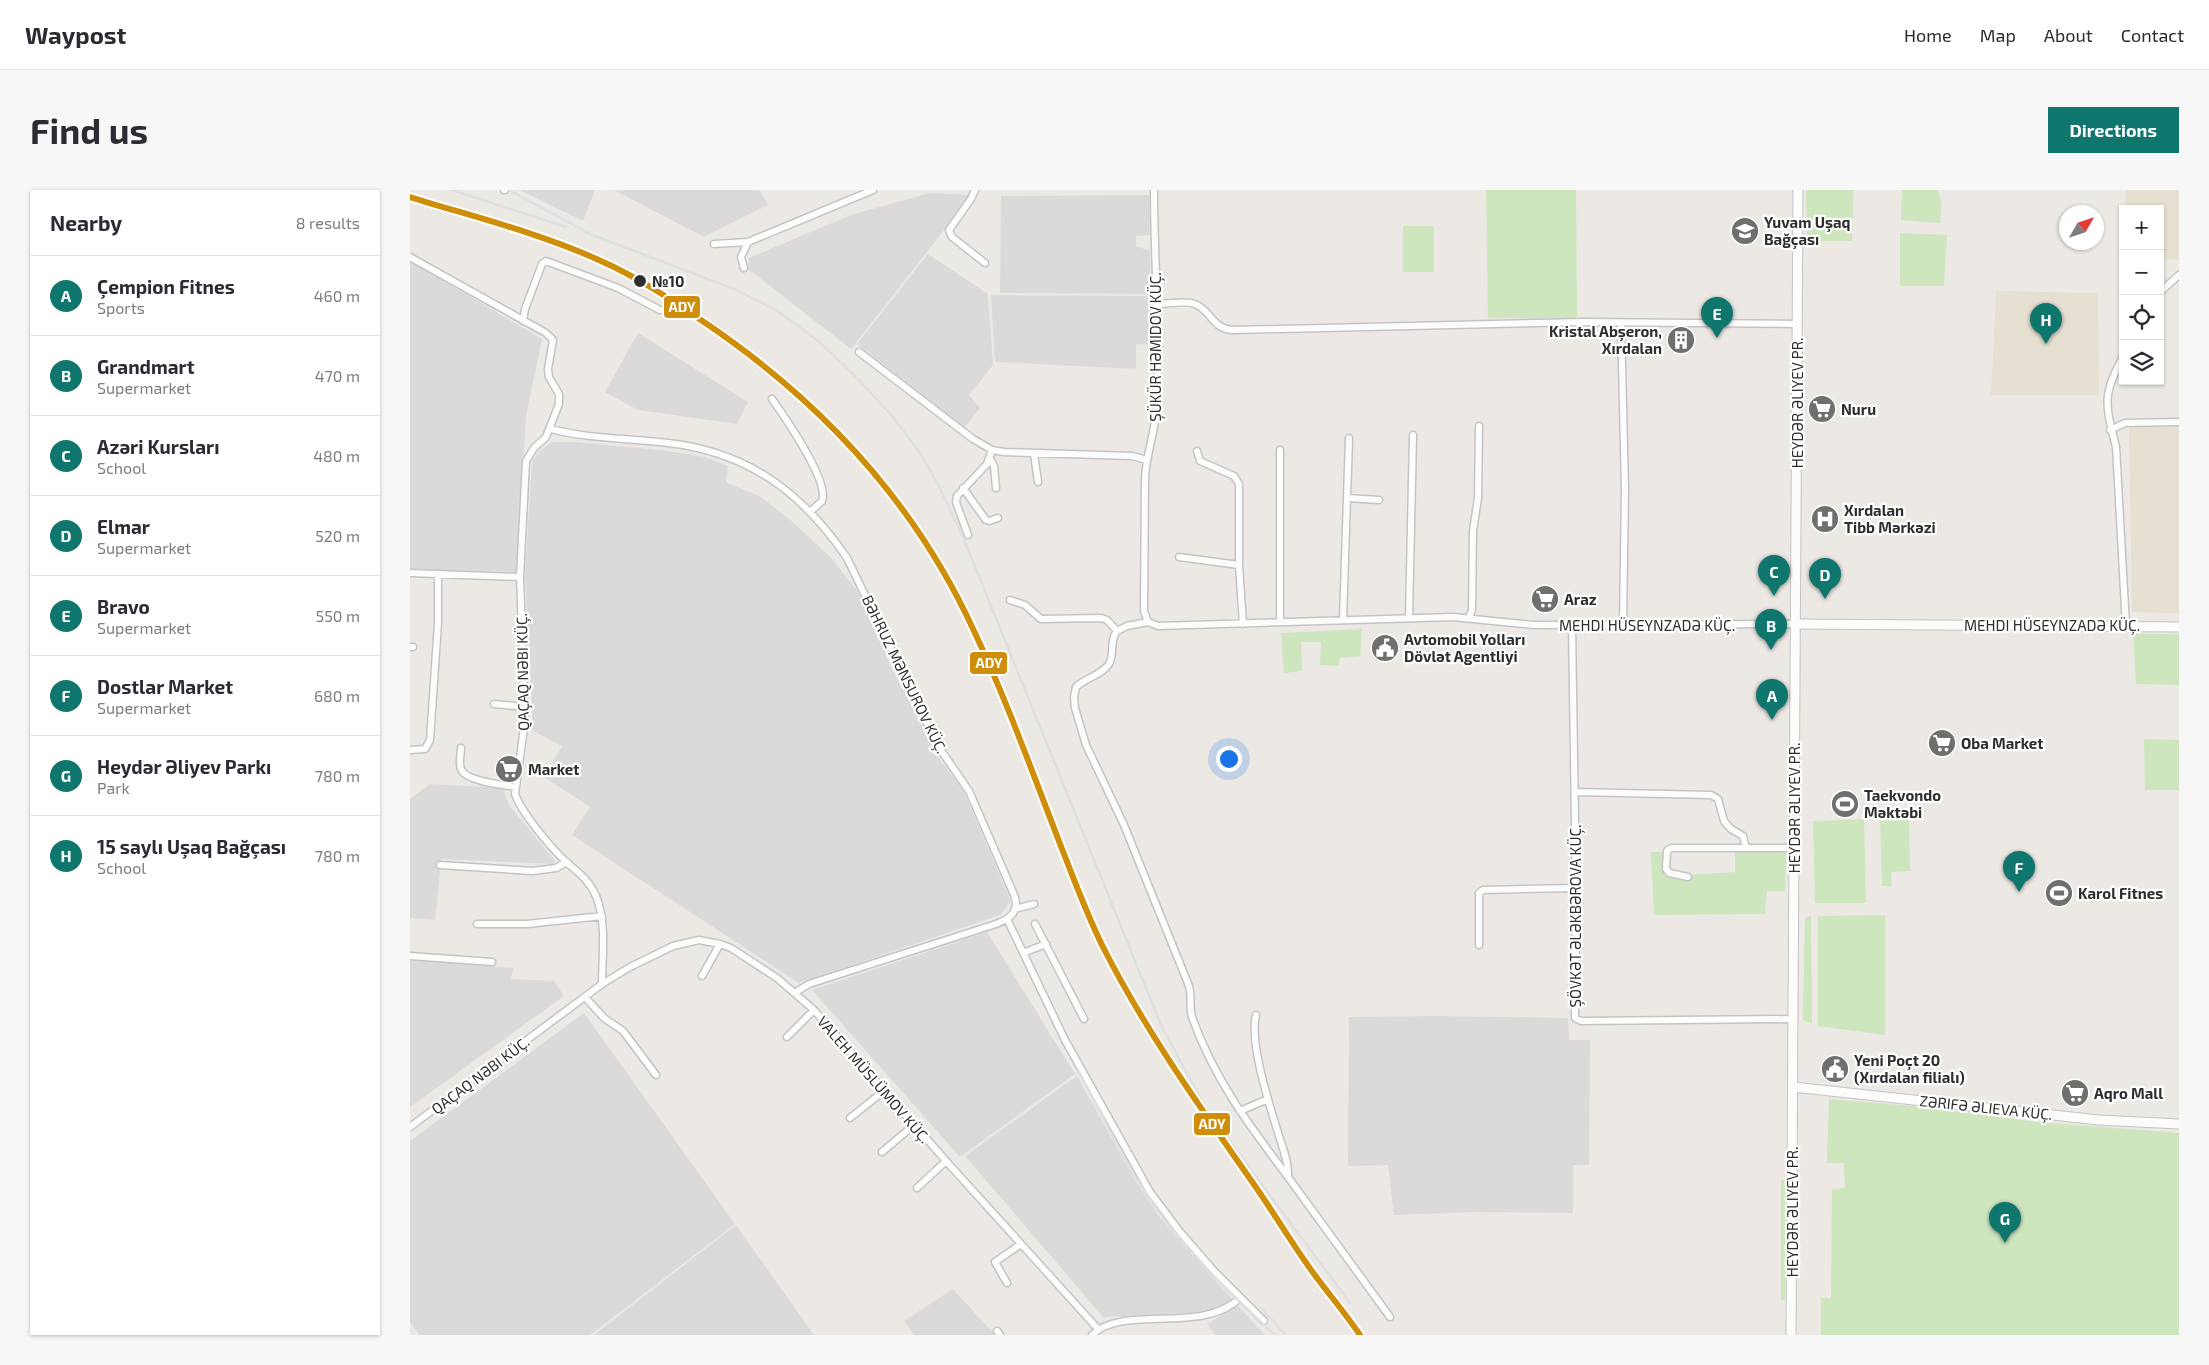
<!DOCTYPE html>
<meta charset="utf-8">
<style>
body{margin:0;font-family:"Exo 2",sans-serif;background:#f7f7f7;color:#2b2b33}
.controls{position:absolute;right:15px;top:15px;display:grid;overflow:hidden;border-radius:0px;box-shadow:0 1px 4px #0004}
.controls button{width:45px;height:45px;display:grid;place-items:center;padding:0;border:0;border-bottom:1px solid #e1e1e2;background:#fff;color:#2b2b33;font:25px sans-serif}
.compass{position:absolute;left:1649px;top:15px;width:45px;height:45px;border-radius:50%;background:#fff;box-shadow:0 1px 4px #0004;rotate:51deg}
.you{position:absolute;left:818px;top:568px;width:18px;height:18px;margin:-12px;border:4px solid #fff;border-radius:50%;background:#1a73e8;box-shadow:0 0 0 8px #1a73e833}
.badge{display:grid;place-items:center;width:32px;height:32px;border-radius:50%;background:#0f766e;color:#fff;font-size:16px;font-weight:700}
.pin{position:absolute;translate:-50% -41px;filter:drop-shadow(0 1px 2px #0008)}
.pin::after{content:'';position:absolute;top:26px;width:18px;height:15px;background:inherit;clip-path:polygon(0 0,100% 0,50% 100%)}
.list{margin:0;padding:0;list-style:none}
h2{display:flex;justify-content:space-between;align-items:center;height:65px;margin:0;padding:0 20px;font-size:21px}
h2 small{font-size:16px;font-weight:400;color:#7c7c81}
.list li{display:grid;grid-template-columns:32px 1fr auto;gap:15px;align-items:center;box-sizing:border-box;height:80px;padding:0 20px;border-top:1px solid #e1e1e2}
.list b{display:block;font-size:19px;white-space:nowrap}
.list p{margin:0;font-size:16px;white-space:nowrap;color:#7c7c81}
.list em{font-size:16px;font-style:normal;color:#7c7c81}
.icon{flex:none;width:28px;height:28px;fill:none;stroke:currentColor;stroke-width:2;stroke-linecap:round;stroke-linejoin:round}
.map{position:relative;flex:none;width:1769px;height:1145px;overflow:hidden;border-radius:0px}
header{display:flex;align-items:center;gap:30px;box-sizing:border-box;height:70px;padding:0 25px;background:#fff;border-bottom:1px solid #e1e1e2}
header strong{font-size:24px}
nav{display:flex;gap:28px;margin-inline-start:auto;font-size:18px}
.intro{display:flex;align-items:center;justify-content:space-between;box-sizing:border-box;height:120px;padding:0 30px}
h1{margin:0;font-size:35px}
.button{padding:12px 22px;border-radius:0px;background:#0f766e;color:#fff;font-size:18px;font-weight:700}
main{display:flex;gap:30px;padding:0 30px}
aside{flex:1;background:#fff;border-radius:0px;box-shadow:0 1px 4px #0004}
.map>svg:first-child{display:block}
</style>
<header>
<strong>Waypost</strong>
<nav><a>Home</a><a>Map</a><a>About</a><a>Contact</a></nav>
</header>
<div class="intro"><h1>Find us</h1><a class="button">Directions</a></div>
<main>
<aside>
<h2>Nearby<small>8 results</small></h2>
<ul class="list">
<li><span class="badge">A</span><div><b>Çempion Fitnes</b><p>Sports</p></div><em>460 m</em></li>
<li><span class="badge">B</span><div><b>Grandmart</b><p>Supermarket</p></div><em>470 m</em></li>
<li><span class="badge">C</span><div><b>Azəri Kursları</b><p>School</p></div><em>480 m</em></li>
<li><span class="badge">D</span><div><b>Elmar</b><p>Supermarket</p></div><em>520 m</em></li>
<li><span class="badge">E</span><div><b>Bravo</b><p>Supermarket</p></div><em>550 m</em></li>
<li><span class="badge">F</span><div><b>Dostlar Market</b><p>Supermarket</p></div><em>680 m</em></li>
<li><span class="badge">G</span><div><b>Heydər Əliyev Parkı</b><p>Park</p></div><em>780 m</em></li>
<li><span class="badge">H</span><div><b>15 saylı Uşaq Bağçası</b><p>School</p></div><em>780 m</em></li>
</ul>
</aside>
<div class="map">
<svg width="1769" height="1145" viewBox="0 0 1769 1145">
<rect width="100%" height="100%" fill="#ece8e4"/>
<path fill="#dcd9db" d="M110,0H185L173,31Z
M204,0H349L358,15L294,47Z
M520,3L559,5L560,7L441,159L338,79L339,68L441,25Z
M739,5L740,45L726,46V56L740,61V104L590,103L591,6Z
M518,64L578,104L583,175L559,205L570,218L554,238L447,154Z
M0,71L132,149L116,226L106,382L0,379Z
M581,105L740,106L742,155L726,154V179L585,172Z
M228,143L338,212L327,234L228,220L195,202Z
M142,252H165L258,261L295,267L318,276L316,292L351,307L384,333L420,367L447,400L483,481L530,570L553,600L601,711L590,725L389,793L162,645L180,617L134,587L152,556L123,541L115,384L122,272L129,262Z
M20,594L93,598L99,615L145,671L143,674L31,669L25,730L0,728V609Z
M577,742L665,884L550,967L402,800Z
M0,770L103,778L101,789L144,791L154,806L0,917Z
M174,823L325,1034L180,1145H9L0,1132V951Z
M1025,826L1158,828L1159,850H1180L1179,975H1163V1023L1064,1022L984,1025L978,975L938,976L939,827Z
M667,886L726,992L751,1029L822,1109L802,1122L693,1127L555,966Z
M326,1035L404,1145H184Z
M543,1099L585,1145H504L494,1131Z
M828,1116L855,1145H805L797,1134Z"/>
<path fill="#e6e0d3" d="M1716,0H1769V70L1750,69V19H1715Z
M1586,101L1688,103L1689,205H1581Z
M1769,236V423L1722,422L1719,238Z"/>
<path fill="#cee6be" d="M1076,0H1166L1167,128H1078Z
M1396,0H1443L1442,51H1397Z
M1492,0H1528L1531,12L1530,33L1491,30Z
M993,36H1024V82H993Z
M1490,43L1537,45L1534,96H1490Z
M952,439L950,466L930,468L929,476L910,475L911,452H891L892,481L874,483L871,443Z
M1723,444H1769V495L1726,494Z
M1734,549L1769,550V600H1735Z
M1499,627L1500,681L1481,682L1482,696H1472L1470,628Z
M1454,629L1456,713H1405L1403,631Z
M1241,662H1260L1262,686L1325,682V662H1376L1375,701H1357L1355,724L1244,725Z
M1475,725V845L1408,836V726Z
M1401,726L1402,834L1393,830L1395,728Z
M1419,909L1503,916L1627,932L1769,943V1145H1411V1108H1421L1422,999L1435,998L1434,973H1417Z
M1371,990H1375V1110H1371Z"/>
<g fill="none" stroke-linecap="round" stroke-linejoin="round">
<defs>
<path id="minor" d="M94,0H95
M565,0L561,9L539,40L542,47L575,73
M304,54L338,52
M0,67L136,143L143,150L138,179L139,187L149,204V214L136,247L124,258L116,271L110,387L115,530L105,604C111,622 139,655 153,669C166,681 179,689 186,706C197,733 192,766 192,794L0,937
M334,78L331,67L338,52L463,0
M1750,102L1769,85
M746,114C758,114 775,110 785,114C802,121 801,138 822,140L1174,132L1387,134
M113,131L115,119L132,74L136,71L208,98L250,120
M1211,133L1215,299L1213,434
M449,162L563,249L582,260L594,262L722,266L737,270
M1713,167C1691,206 1696,216 1706,257L1716,436
M362,209C374,226 420,292 412,311L400,322
M141,239C179,249 218,248 258,253C338,262 392,302 437,368L528,556L559,601L605,707L606,714C605,726 596,730 586,734L399,794L386,802
M1700,240L1715,233L1769,232
M870,260V432
M787,261L790,271L824,286L829,294V375L833,434
M624,264L628,292
M580,269L584,276L586,298
M553,298L576,330L579,331L588,328
M937,308L969,310
M558,345L546,312L547,306L577,274L582,260
M769,367L829,375
M0,383L110,387
M600,410L615,415L631,429L691,428L697,430L707,441
M999,428L1003,245
M1059,428L1062,420L1063,341L1068,308L1069,236
M933,430L939,248
M738,432L748,436L1043,427L1123,435L1385,434
M738,432L717,436L707,441C699,451 705,464 699,474C692,485 675,488 666,497L664,507L665,518L676,555L714,635L779,796C782,806 779,817 782,827C804,889 839,935 878,987
M738,432L734,421L735,288C736,266 744,245 746,223C751,149 744,74 744,0
M1162,435L1166,698L1165,828L1171,831L1383,829
M0,457H3
M84,514L115,517
M51,558C51,564 48,576 52,581C58,591 93,595 105,597
M0,560L15,559L20,550L28,433V384
M1165,602L1301,605L1308,609L1314,631L1321,639L1333,646L1336,658H1384
M30,675L123,681L146,678L157,672
M1278,687L1259,683L1256,679L1257,661L1261,658H1336
M605,719L624,714
M597,729L655,850L740,1002L770,1042L804,1081L854,1131
M67,734H117L192,726
M625,734L674,829
M1069,755V703L1073,700L1166,698
M613,763L636,754
M0,766L82,772
M292,786L310,754
M192,794L220,777L263,756L289,750L310,754L321,758L367,788L404,820L536,971L688,1139
M175,807L194,828L213,841L246,885
M846,825C839,854 860,916 869,946C873,959 879,973 878,987L980,1127
M377,847L404,820
M830,921L858,909
M440,928L474,901
M472,962L504,935
M507,998L536,971
M597,1093L585,1072L611,1054
M587,1141L590,1145
M682,1145C713,1114 792,1145 830,1108"/>
<path id="tertiary" d="M1385,434L1769,437
M1383,897L1689,930L1769,934"/>
<path id="secondary" d="M1381,1145L1388,0"/>
</defs>
<use href="#minor" stroke="#c5c4c5" stroke-width="9"/>
<use href="#tertiary" stroke="#c5c4c5" stroke-width="11"/>
<use href="#secondary" stroke="#c5c4c5" stroke-width="11"/>
<use href="#minor" stroke="#fcfcfb" stroke-width="6"/>
<use href="#tertiary" stroke="#fcfcfb" stroke-width="9"/>
<use href="#secondary" stroke="#fcfcfb" stroke-width="9"/>
<path stroke="#dfdfe1" stroke-width="2.5" d="M42,0L156,37
M99,0L180,44L324,99L366,120L407,150L444,185L483,227L510,263L529,296L551,342L751,835L798,922L940,1113
M668,880C695,930 719,984 754,1029C787,1072 826,1109 865,1145
M851,1118L876,1145"/>
<defs>
<path id="rail-1" d="M0,7C64,27 130,43 191,71C227,87 259,108 291,130C409,209 505,312 564,441C598,513 625,590 654,664C666,695 678,727 693,757C735,840 790,917 843,993C862,1020 879,1049 899,1077C915,1100 934,1121 950,1145"/>
</defs>
<use href="#rail-1" stroke="#fff" stroke-width="10"/>
<use href="#rail-1" stroke="#cf8e09" stroke-width="6"/>
</g>
<defs>
<symbol id="school-disc" viewBox="-11 -11 22 22"><circle r="9.5" fill="#706f6e" stroke="#fff"/><path d="M0-5L7-2L0 1L-7-2ZM-4 1L0 2.5L4 1V4Q0 6-4 4Z" fill="#fff"/></symbol>
<symbol id="building-disc" viewBox="-11 -11 22 22"><circle r="9.5" fill="#706f6e" stroke="#fff"/><path d="M-4-6H4V6H1V3H-1V6H-4ZM-2.5-4.3h1.7v1.8h-1.7ZM.8-4.3h1.7v1.8H.8ZM-2.5-1h1.7V.8h-1.7ZM.8-1h1.7V.8H.8Z" fill="#fff"/></symbol>
<symbol id="supermarket-disc" viewBox="-11 -11 22 22"><circle r="9.5" fill="#706f6e" stroke="#fff"/><path d="M-6-5.5h2.5l.6 2H6L4.5 2H-2.5L-4.4-4H-6ZM-1.5 3.2a1.3 1.3 0 1 0 .1 0ZM3 3.2a1.3 1.3 0 1 0 .1 0Z" fill="#fff"/></symbol>
<symbol id="hospital-disc" viewBox="-11 -11 22 22"><circle r="9.5" fill="#706f6e" stroke="#fff"/><path d="M-5-5h3v3.5h4V-5h3V5h-3V1.5h-4V5h-3Z" fill="#fff"/></symbol>
<symbol id="civic-disc" viewBox="-11 -11 22 22"><circle r="9.5" fill="#706f6e" stroke="#fff"/><path d="M-.6-6.5H3V-4.5H.6V-3L4-1V1h2V6H-6V1h2V-1L-.6-3ZM-1.2 2.5V6h2.4V2.5Z" fill="#fff"/></symbol>
<symbol id="stadium-disc" viewBox="-11 -11 22 22"><circle r="9.5" fill="#706f6e" stroke="#fff"/><path d="M0-5a6.5 5 0 1 0 0 10a6.5 5 0 1 0 0-10ZM-3.5-1.8h7v3.6h-7Z" fill="#fff"/></symbol>
</defs>
<g fill-rule="evenodd">
<use href="#school-disc" x="1319" y="25" width="32" height="32"/>
<use href="#building-disc" x="1255" y="134" width="32" height="32"/>
<use href="#supermarket-disc" x="1396" y="203" width="32" height="32"/>
<use href="#hospital-disc" x="1399" y="313" width="32" height="32"/>
<use href="#supermarket-disc" x="1119" y="393" width="32" height="32"/>
<use href="#civic-disc" x="959" y="442" width="32" height="32"/>
<use href="#supermarket-disc" x="1516" y="537" width="32" height="32"/>
<use href="#supermarket-disc" x="83" y="563" width="32" height="32"/>
<use href="#stadium-disc" x="1419" y="598" width="32" height="32"/>
<use href="#stadium-disc" x="1633" y="687" width="32" height="32"/>
<use href="#civic-disc" x="1409" y="863" width="32" height="32"/>
<use href="#supermarket-disc" x="1649" y="887" width="32" height="32"/>
</g>
<circle fill="#2e2e2e" stroke="#fff" stroke-width="2" cx="230" cy="91" r="7"/>
<g text-anchor="middle" dominant-baseline="central" stroke-width="4.5" stroke-linejoin="round" paint-order="stroke">
<g font-size="15" font-weight="bold" fill="#2e2e2e" stroke="#fff" text-anchor="start">
<text x="1354" y="32">Yuvam Uşaq<tspan x="1354" dy="17">Bağçası</tspan></text>
<text x="1252" y="141" text-anchor="end">Kristal Abşeron,<tspan x="1252" dy="17">Xırdalan</tspan></text>
<text x="1431" y="219">Nuru</text>
<text x="1434" y="320">Xırdalan<tspan x="1434" dy="17">Tibb Mərkəzi</tspan></text>
<text x="1154" y="409">Araz</text>
<text x="994" y="449">Avtomobil Yolları<tspan x="994" dy="17">Dövlət Agentliyi</tspan></text>
<text x="1551" y="553">Oba Market</text>
<text x="118" y="579">Market</text>
<text x="1454" y="605">Taekvondo<tspan x="1454" dy="17">Məktəbi</tspan></text>
<text x="1668" y="703">Karol Fitnes</text>
<text x="1444" y="870">Yeni Poçt 20<tspan x="1444" dy="17">(Xırdalan filialı)</tspan></text>
<text x="1684" y="903">Aqro Mall</text>
</g>
<g font-size="15" font-weight="bold" fill="#2e2e2e" stroke="#fff" text-anchor="start">
<text x="242" y="91">№10</text>
</g>
<g font-size="15" fill="#2e2e2e" stroke="#fff">
<text transform="translate(745 157) rotate(-90)">ŞÜKÜR HƏMIDOV KÜÇ.</text>
<text transform="translate(1387 213) rotate(-90)">HEYDƏR ƏLIYEV PR.</text>
<text x="1237" y="435">MEHDI HÜSEYNZADƏ KÜÇ.</text>
<text x="1642" y="435">MEHDI HÜSEYNZADƏ KÜÇ.</text>
<text transform="translate(112 482) rotate(-91)">QAÇAQ NƏBI KÜÇ.</text>
<text transform="translate(495 484) rotate(64)">BƏHRUZ MƏNSUROV KÜÇ.</text>
<text transform="translate(1384 618) rotate(-90)">HEYDƏR ƏLIYEV PR.</text>
<text transform="translate(1165 726) rotate(-90)">ŞÖVKƏT ƏLƏKBƏROVA KÜÇ.</text>
<text transform="translate(70 885) rotate(-37)">QAÇAQ NƏBI KÜÇ.</text>
<text transform="translate(464 889) rotate(49)">VALEH MÜSLÜMOV KÜÇ.</text>
<text transform="translate(1576 917) rotate(6)">ZƏRIFƏ ƏLIEVA KÜÇ.</text>
<text transform="translate(1382 1022) rotate(-90)">HEYDƏR ƏLIYEV PR.</text>
</g>
</g>
<g stroke="#fff" stroke-width="2">
<rect x="253" y="105" width="38" height="24" rx="5" fill="#cf8e09"/>
<rect x="559" y="461" width="39" height="24" rx="5" fill="#cf8e09"/>
<rect x="783" y="922" width="38" height="24" rx="5" fill="#cf8e09"/>
</g>
<g font-size="14" text-anchor="middle" font-weight="bold" fill="#fff">
<text x="272" y="122">ADY</text>
<text x="579" y="478">ADY</text>
<text x="802" y="939">ADY</text>
</g>
</svg>
<div class="controls">
<button>+</button>
<button>−</button>
<button><svg class="icon" aria-label="locate" viewBox="0 0 24 24"><circle cx="12" cy="12" r="6"/><path d="M12 2v4M12 18v4M2 12h4M18 12h4"/></svg></button>
<button><svg class="icon" aria-label="layers" viewBox="0 0 24 24"><path d="M12 4l9 5-9 5-9-5zM3 14l9 5 9-5"/></svg></button>
</div>
<svg class="compass" viewBox="-18 -18 36 36"><path d="M0-13l5 13h-10z" fill="#e53935"/><path d="M0 13l5-13h-10z" fill="#7c7c81"/></svg>
<div class="you"></div>
<div class="pin badge" style="left:1362px;top:530px">A</div>
<div class="pin badge" style="left:1361px;top:460px">B</div>
<div class="pin badge" style="left:1364px;top:406px">C</div>
<div class="pin badge" style="left:1415px;top:409px">D</div>
<div class="pin badge" style="left:1307px;top:148px">E</div>
<div class="pin badge" style="left:1609px;top:702px">F</div>
<div class="pin badge" style="left:1595px;top:1053px">G</div>
<div class="pin badge" style="left:1636px;top:154px">H</div>
</div>
</main>
